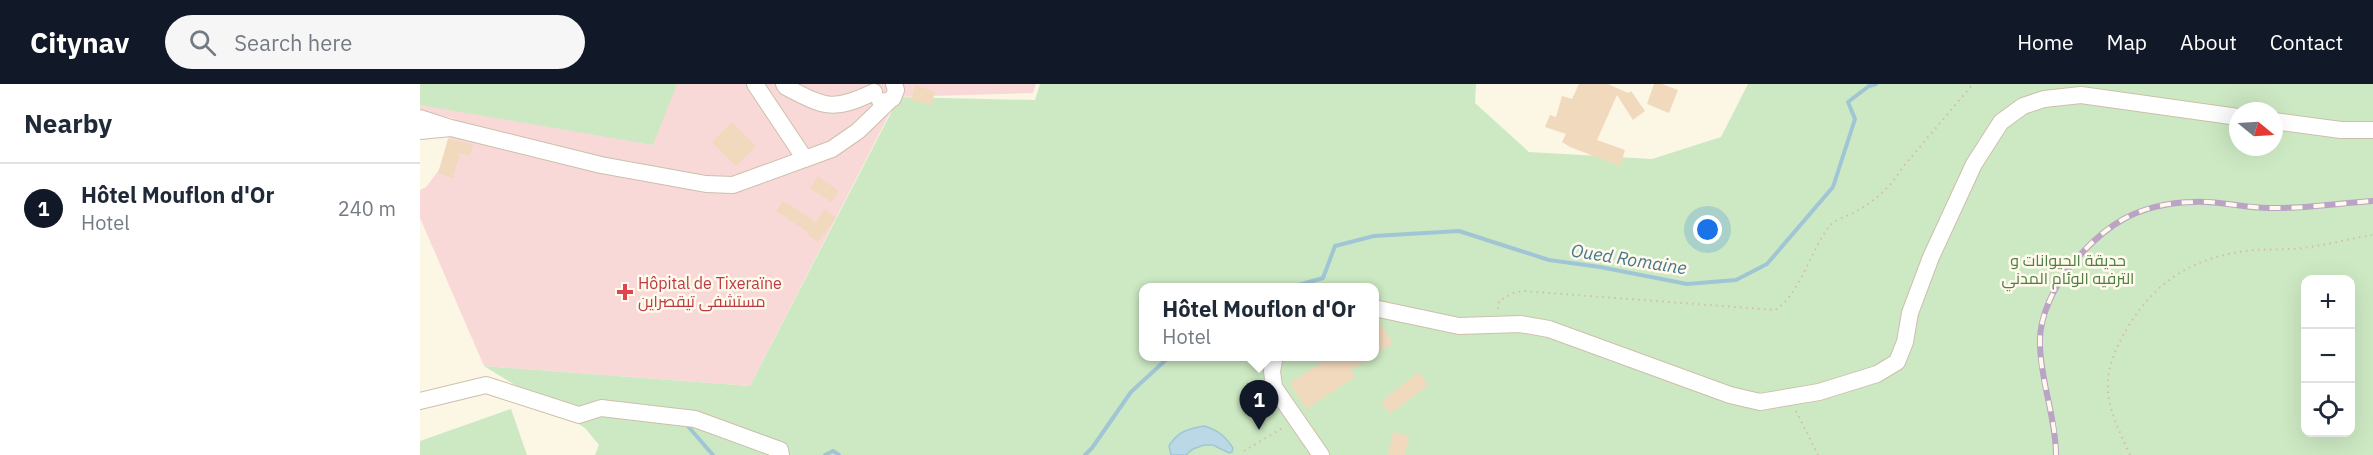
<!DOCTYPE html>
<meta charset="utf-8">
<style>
body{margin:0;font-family:"IBM Plex Sans",Cairo,sans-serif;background:#f6f6f7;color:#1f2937}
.controls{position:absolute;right:18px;bottom:18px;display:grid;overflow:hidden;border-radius:12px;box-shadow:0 6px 24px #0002}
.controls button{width:54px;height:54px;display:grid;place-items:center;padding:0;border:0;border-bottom:2px solid #e0e1e3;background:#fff;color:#1f2937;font:30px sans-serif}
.compass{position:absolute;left:1809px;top:18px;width:54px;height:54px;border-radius:50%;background:#fff;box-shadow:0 6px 24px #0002;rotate:108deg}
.you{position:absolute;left:1288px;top:146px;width:21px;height:21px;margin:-15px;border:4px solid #fff;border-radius:50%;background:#1a73e8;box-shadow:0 0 0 9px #1a73e833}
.badge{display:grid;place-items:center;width:39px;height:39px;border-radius:50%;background:#111827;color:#fff;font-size:20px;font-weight:700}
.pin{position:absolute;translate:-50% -50px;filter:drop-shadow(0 2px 3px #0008)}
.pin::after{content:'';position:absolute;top:32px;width:21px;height:18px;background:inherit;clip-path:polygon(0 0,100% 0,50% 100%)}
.popup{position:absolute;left:719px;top:199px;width:240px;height:78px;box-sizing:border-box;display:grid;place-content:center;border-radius:12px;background:#fff;filter:drop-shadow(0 2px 4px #0005);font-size:20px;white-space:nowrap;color:#747a83}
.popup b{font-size:22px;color:#1f2937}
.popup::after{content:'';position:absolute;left:50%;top:100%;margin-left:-12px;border:12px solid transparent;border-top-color:#fff}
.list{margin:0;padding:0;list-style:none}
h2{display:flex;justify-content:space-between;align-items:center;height:78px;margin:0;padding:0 24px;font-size:26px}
h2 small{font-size:20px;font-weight:400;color:#747a83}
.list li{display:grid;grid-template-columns:39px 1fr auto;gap:18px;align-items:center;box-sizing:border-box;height:90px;padding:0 24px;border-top:2px solid #e0e1e3}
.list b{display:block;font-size:22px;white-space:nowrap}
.list p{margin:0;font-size:20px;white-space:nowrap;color:#747a83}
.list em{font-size:20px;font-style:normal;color:#747a83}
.icon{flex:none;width:33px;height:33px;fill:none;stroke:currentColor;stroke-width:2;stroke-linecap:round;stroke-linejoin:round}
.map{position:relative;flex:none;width:1953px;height:371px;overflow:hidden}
header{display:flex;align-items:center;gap:36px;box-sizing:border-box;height:84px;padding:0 30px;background:#111827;color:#fff}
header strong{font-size:28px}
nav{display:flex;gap:33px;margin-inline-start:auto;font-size:21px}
.search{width:420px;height:54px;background:#f6f6f7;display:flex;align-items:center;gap:15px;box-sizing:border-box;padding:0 21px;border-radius:33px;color:#747a83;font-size:22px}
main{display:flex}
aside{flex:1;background:#fff}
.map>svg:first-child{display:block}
</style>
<header>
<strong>Citynav</strong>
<div class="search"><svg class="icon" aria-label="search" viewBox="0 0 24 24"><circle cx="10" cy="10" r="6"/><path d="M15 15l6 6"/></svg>Search here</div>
<nav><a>Home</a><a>Map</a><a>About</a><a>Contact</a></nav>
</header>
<main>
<aside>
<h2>Nearby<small></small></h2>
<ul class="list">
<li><span class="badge">1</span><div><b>Hôtel Mouflon d'Or</b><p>Hotel</p></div><em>240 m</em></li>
</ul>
</aside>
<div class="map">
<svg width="1953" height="371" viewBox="0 0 1953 371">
<rect width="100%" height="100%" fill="#fcf6e5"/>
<path fill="#f9d9d8" d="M0,0H616L613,9L478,13L330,302L64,282L0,134V106L6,103L22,82L33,34L0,27Z"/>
<path fill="#cde9c3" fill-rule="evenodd" d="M0,0H257L233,61L0,21Z
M620,0H1056L1055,19L1109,68L1232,75L1301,53L1328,0H1953V371H175L179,361L165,344L64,282L330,302L479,13L615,16ZM1818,27H1854V63H1818ZM1886,195H1930V348H1886ZM724,204H954V272H724Z
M91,325L107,371H0V357Z"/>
<path fill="#bad8e5" stroke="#a0c6d6" stroke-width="1.5" d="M784,342C798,346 805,352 813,364L812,368L809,369L793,361H784L773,365L766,371H751L749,362C758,347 768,345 784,342Z"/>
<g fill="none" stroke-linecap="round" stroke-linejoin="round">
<path stroke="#a0c6d6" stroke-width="4" d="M868,204L903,194L915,162L954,152L1039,147L1129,176L1180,183L1267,200L1316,196L1347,180L1413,103L1435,35L1428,18L1449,2L1456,0
M266,340L293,371
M405,371L413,367L419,371
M665,371L672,364L711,308L750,272"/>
</g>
<path fill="#f1d9bd" d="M1159,0H1188L1208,9L1211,7L1225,27L1213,36L1197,11L1177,56L1205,66L1200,82L1150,63L1142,58L1146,50L1125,43L1130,31L1136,33L1142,12L1152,15Z
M1234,0H1242L1258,6L1249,29L1227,20Z
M495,1L515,8L511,21L491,16Z
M312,38L336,62L316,82L292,58Z
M28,55L53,60L50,72L40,69L33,94L18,89Z
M398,92L419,107L411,118L390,104Z
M363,117L396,138L405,125L416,134L398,158L387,150L388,148L356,127Z
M954,235L958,236L973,259L954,271Z
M910,273H952L930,287L935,293L886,325L870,299Z
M999,288L1008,301L970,330L961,318Z
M973,348L989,352L985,371H968Z"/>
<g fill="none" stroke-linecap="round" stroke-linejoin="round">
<defs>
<path id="minor" d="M335,0L385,75
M364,0L366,3C405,23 412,28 454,8
M460,17L466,18L473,14L476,6L474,0
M0,34L31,44L0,47
M1854,37L1921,46H1953
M31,44L181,81L286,100L313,101L412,65L438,47L470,16
M954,224L1039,242L1100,240L1129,245L1310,311L1340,318L1399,308L1457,290L1477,278L1485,258L1490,229L1511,173L1554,80L1581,38L1603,22L1624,15L1661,11L1818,33
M855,272L852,287L854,303L901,371
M0,317L66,301L159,331L181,324L275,335L360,366L361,371"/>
</defs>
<use href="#minor" stroke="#cdbfab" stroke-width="18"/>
<path stroke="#d5bda0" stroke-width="2" stroke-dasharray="1.5 4.5" stroke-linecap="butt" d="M1078,225L1079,217L1093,209L1103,207L1355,226C1378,213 1392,165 1408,144C1414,135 1426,133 1435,128C1455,117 1470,104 1482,84L1553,0
M1376,327L1398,371
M824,367L864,343
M1710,371C1686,319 1676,296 1708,243C1737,194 1779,171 1835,166C1853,165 1872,166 1890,163C1911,160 1932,154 1953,151"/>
<use href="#minor" stroke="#fff" stroke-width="16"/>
<defs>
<path id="rail" d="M1636,371C1636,333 1620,297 1620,259C1619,232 1635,201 1652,180C1686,140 1717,120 1772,118C1797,116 1823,124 1849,124C1883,125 1919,119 1953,117"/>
</defs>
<use href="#rail" stroke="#bba3c5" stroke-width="6"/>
<use href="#rail" stroke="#fffaeb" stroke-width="4" stroke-dasharray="11" stroke-linecap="butt"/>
</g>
<path fill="#e0444e" stroke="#fffaeb" stroke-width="2" d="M202 199h6v6h6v6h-6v6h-6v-6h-6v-6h6z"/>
<g text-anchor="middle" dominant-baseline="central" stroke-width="5" stroke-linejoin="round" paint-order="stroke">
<g font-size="16" fill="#4e7f45" stroke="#fffaeb">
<text x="1648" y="176">حديقة الحيوانات و<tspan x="1648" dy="18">الترفيه الوئام المدني</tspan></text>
</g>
<g font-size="16" fill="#be3a42" stroke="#fffaeb" text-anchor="start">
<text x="218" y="199">Hôpital de Tixeraïne<tspan x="218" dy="18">مستشفى تيقصراين</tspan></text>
</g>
<g font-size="18" font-style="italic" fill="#48788e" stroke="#fffaeb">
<text transform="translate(1209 175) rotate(9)">Oued Romaine</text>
</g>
</g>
</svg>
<div class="controls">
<button>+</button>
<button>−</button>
<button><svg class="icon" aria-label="locate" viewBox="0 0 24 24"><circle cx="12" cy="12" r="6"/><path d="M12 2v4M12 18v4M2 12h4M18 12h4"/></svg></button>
</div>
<svg class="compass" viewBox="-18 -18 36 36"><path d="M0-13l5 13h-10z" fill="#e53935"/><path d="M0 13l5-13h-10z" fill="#747a83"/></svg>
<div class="you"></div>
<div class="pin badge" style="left:839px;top:346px">1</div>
<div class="popup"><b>Hôtel Mouflon d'Or</b>Hotel</div>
</div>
</main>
